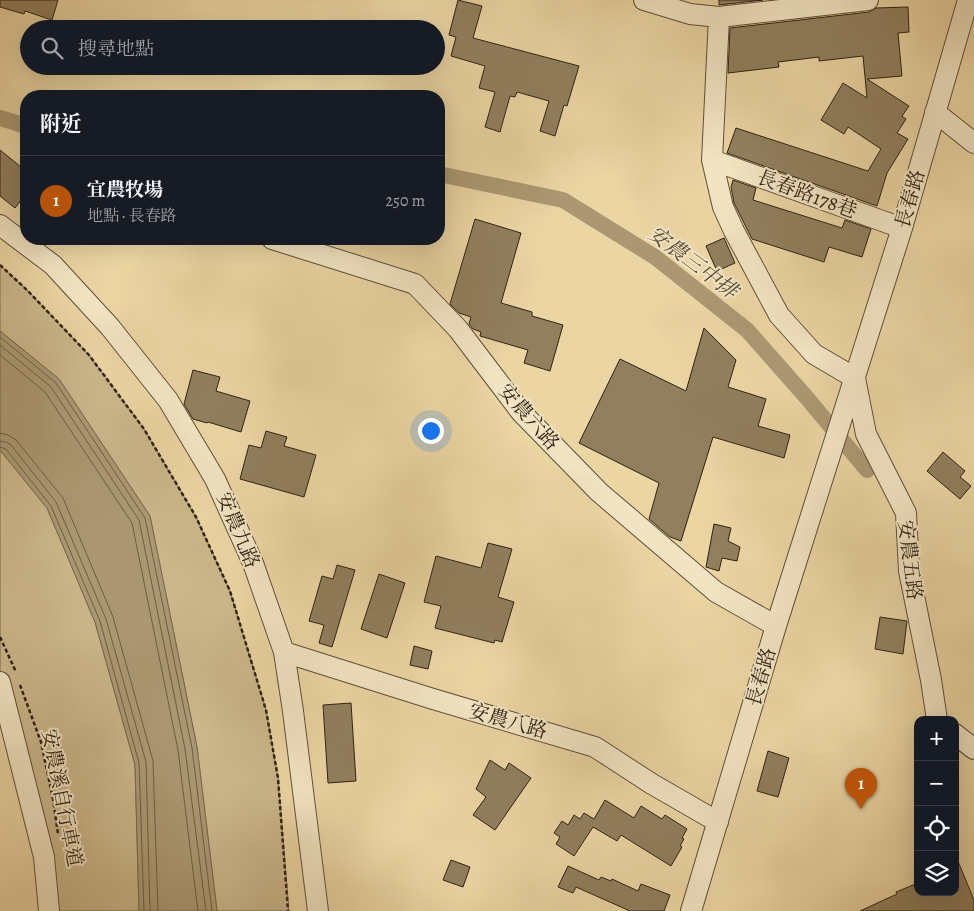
<!DOCTYPE html>
<html lang="zh-TW">
<meta charset="utf-8">
<style>
body{margin:0;font-family:Alegreya,"Noto Serif TC",serif;background:#20242c;color:#f1f3f6}
.controls{position:absolute;right:15px;bottom:15px;display:grid;overflow:hidden;border-radius:10px;box-shadow:0 5px 20px #0002}
.controls button{width:45px;height:45px;display:grid;place-items:center;padding:0;border:0;border-bottom:1px solid #363941;background:#171b24;color:#f1f3f6;font:25px sans-serif}
.you{position:absolute;left:430px;top:430px;width:18px;height:18px;margin:-12px;border:4px solid #fff;border-radius:50%;background:#1a73e8;box-shadow:0 0 0 8px #1a73e833}
.badge{display:grid;place-items:center;width:32px;height:32px;border-radius:50%;background:#b45309;color:#fff;font-size:16px;font-weight:700}
.pin{position:absolute;translate:-50% -41px;filter:drop-shadow(0 1px 2px #0008)}
.pin::after{content:'';position:absolute;top:26px;width:18px;height:15px;background:inherit;clip-path:polygon(0 0,100% 0,50% 100%)}
.list{margin:0;padding:0;list-style:none}
h2{display:flex;justify-content:space-between;align-items:center;height:65px;margin:0;padding:0 20px;font-size:21px}
h2 small{font-size:16px;font-weight:400;color:#9ea1a6}
.list li{display:grid;grid-template-columns:32px 1fr auto;gap:15px;align-items:center;box-sizing:border-box;height:90px;padding:0 20px;border-top:1px solid #363941}
.list b{display:block;font-size:19px;white-space:nowrap}
.list p{margin:0;font-size:16px;white-space:nowrap;color:#9ea1a6}
.list em{font-size:16px;font-style:normal;color:#9ea1a6}
.icon{flex:none;width:28px;height:28px;fill:none;stroke:currentColor;stroke-width:2;stroke-linecap:round;stroke-linejoin:round}
.map{position:relative;flex:none;width:974px;height:911px;overflow:hidden}
.search{position:absolute;background:#171b24;box-shadow:0 5px 20px #0002;left:20px;top:20px;width:425px;height:55px;display:flex;align-items:center;gap:12px;box-sizing:border-box;padding:0 18px;border-radius:28px;color:#9ea1a6;font-size:19px}
.panel{position:absolute;background:#171b24;box-shadow:0 5px 20px #0002;left:20px;top:90px;width:425px;height:155px;border-radius:20px}
.map>svg:first-child{display:block}
</style>
<div class="map">
<svg width="974" height="911" viewBox="0 0 974 911">
<rect width="100%" height="100%" fill="#ebd5a3"/>
<filter id="stains"><feTurbulence type="fractalNoise" baseFrequency=".004" numOctaves="4"/><feColorMatrix values="0 0 0 0 .2 0 0 0 0 .09 0 0 0 0 .02 0 0 0 .5 -.17"/></filter>
<radialGradient id="worn" r=".72"><stop offset=".6" stop-color="#630" stop-opacity="0"/><stop offset="1" stop-color="#630" stop-opacity=".3"/></radialGradient>
<path fill="#cbb78b" stroke="#7d6c50" d="M0,265L27,290L89,355L144,429L196,517L230,591L266,710L278,778L289,911H217L197,747L150,516L59,379L0,331Z
M0,450L47,508L95,622L135,765L139,911H49L0,682Z"/>
<path fill="#ab9872" stroke="#79694c" d="M0,331L59,379L150,516L197,747L217,911H139L135,765L95,622L47,508L0,450Z"/>
<g fill="none" stroke-linecap="round" stroke-linejoin="round">
<path stroke="#6d5d43" stroke-width="1" d="M0,337L56,383L145,518L192,748L212,911
M0,345L51,387L139,520L185,749L206,911
M0,355L45,392L132,523L178,750L198,911
M0,433L8,435L16,440L63,498L113,617L153,761L158,911
M0,441L6,442L11,445L56,502L106,619L146,762L150,911
M0,447L6,449L51,506L100,621L139,763L144,911"/>
<path stroke="#ab9872" stroke-width="16" d="M0,118L26,126
M439,174L563,200L655,257L747,330L807,398L867,470"/>
</g>
<path fill="#917f5e" stroke="#2f2214" d="M0,0H58L52,20L25,11L24,14L0,7Z
M458,0L482,6L473,38L579,66L567,106L564,105L555,136L540,131L549,101L517,92L515,97L510,96L500,132L485,127L495,92L479,88L485,66L451,56L456,37L449,35Z
M719,0H763L719,5Z
M908,7L909,32L898,33L902,76L867,79L909,106L902,116L906,119L897,133L908,139L887,173L877,206L727,153L736,128L868,171L881,149L848,127L844,134L821,120L843,83L867,98L863,56L819,61V57L778,62L779,67L728,73L730,28L869,12L876,8Z
M0,150L26,171V194L15,208L0,196Z
M733,180L756,188L753,200L842,228L845,220L871,229L862,257L829,247L824,262L752,239L734,203L731,187Z
M475,219L521,233L501,303L532,312V316L563,325L550,371L524,363L528,350L480,336L481,332L473,329L469,324L471,317L459,313L450,304Z
M724,238L735,263L717,271L706,246Z
M704,328L736,360L728,387L766,399L758,426L790,435L784,458L713,437L681,541L670,537L649,519L659,483L579,443L620,359L686,391Z
M193,370L220,377L216,391L250,401L241,432L208,422L207,423L193,419L184,404Z
M266,431L287,437L284,446L316,455L304,497L240,479L249,445L261,448Z
M943,452L965,471L960,477L971,486L960,499L927,471Z
M714,524L731,528L728,541L740,547L737,561L722,558L719,571L706,567Z
M488,543L512,549L498,597L514,602L502,642L495,640L494,643L435,628L441,606L424,602L436,556L481,568Z
M337,565L355,570L332,647L319,643L324,625L309,621L322,576L333,579Z
M379,574L405,583L387,638L361,629Z
M880,617L907,621L903,654L875,649Z
M414,646L432,651L428,669L410,665Z
M351,703L356,781L328,783L323,705Z
M768,751L789,758L778,797L757,791Z
M490,760L505,770L509,763L531,778L495,830L473,815L486,797L476,789Z
M605,800L634,818L641,806L662,819L665,815L687,829L682,838L684,839L680,846L682,847L671,866L621,835L617,841L593,827L574,856L556,844L560,837L554,833L562,821L568,825L574,815L580,819L584,813L594,819Z
M955,854L974,900V911H860L897,894L896,892L918,883V892H955Z
M451,860L470,867L463,887L443,880Z
M568,866L599,880L601,877L611,881L612,879L638,891L641,884L670,895L664,911H630L576,887L573,893L558,887Z"/>
<g fill="none" stroke-linecap="round" stroke-linejoin="round">
<defs>
<path id="minor" d="M644,0L690,14L719,17L868,0
M719,17L712,160L723,207L734,231L779,315L814,354L855,378L866,434L906,513L909,571L931,680L937,720
M935,112L974,143
M712,160L902,228
M0,225L53,265L110,327L168,400L215,479L253,563L284,652L293,711L318,911
M272,239L415,284L458,329L521,412L599,492L716,592L776,626
M284,652L433,699L595,747L652,784L718,822
M0,682L44,857L49,911
M955,734L974,749
M691,911L776,626L902,228L968,0"/>
</defs>
<use href="#minor" stroke="#5e4f38" stroke-width="22"/>
<path stroke="#2f2214" stroke-width="2.5" stroke-dasharray="4 2.5" stroke-linecap="butt" d="M0,265L27,290L89,355L144,429L196,517L230,591L266,710L278,778L288,911
M0,637L16,672
M20,685L41,742L53,799L58,834"/>
<use href="#minor" stroke="#f2e4c3" stroke-width="20"/>
</g>
<g text-anchor="middle" dominant-baseline="central" stroke-width="4" stroke-linejoin="round" paint-order="stroke">
<g font-size="20" fill="#2f2214" stroke="#f2e4c3">
<text transform="translate(807 194) rotate(20)">長春路178巷</text>
<text transform="translate(910 199) rotate(-74)">長春路</text>
<text transform="translate(529 417) rotate(49)">安農六路</text>
<text transform="translate(238 530) rotate(67)">安農九路</text>
<text transform="translate(910 560) rotate(83)">安農五路</text>
<text transform="translate(761 677) rotate(-74)">長春路</text>
<text transform="translate(508 721) rotate(16)">安農八路</text>
<text transform="translate(62 798) rotate(79)">安農溪自行車道</text>
</g>
<g font-size="21" font-style="italic" fill="#5a4b35" stroke="#f2e4c3">
<text transform="translate(693 262) rotate(37)">安農三中排</text>
</g>
</g>
<rect width="100%" height="100%" filter="url(#stains)"/>
<rect width="100%" height="100%" fill="url(#worn)"/>
</svg>
<div class="controls">
<button>+</button>
<button>−</button>
<button><svg class="icon" aria-label="locate" viewBox="0 0 24 24"><circle cx="12" cy="12" r="6"/><path d="M12 2v4M12 18v4M2 12h4M18 12h4"/></svg></button>
<button><svg class="icon" aria-label="layers" viewBox="0 0 24 24"><path d="M12 4l9 5-9 5-9-5zM3 14l9 5 9-5"/></svg></button>
</div>
<div class="you"></div>
<div class="pin badge" style="left:861px;top:809px">1</div>
<div class="search"><svg class="icon" aria-label="search" viewBox="0 0 24 24"><circle cx="10" cy="10" r="6"/><path d="M15 15l6 6"/></svg>搜尋地點</div>
<section class="panel">
<h2>附近<small></small></h2>
<ul class="list">
<li><span class="badge">1</span><div><b>宜農牧場</b><p>地點 · 長春路</p></div><em>250 m</em></li>
</ul>
</section>
</div>
